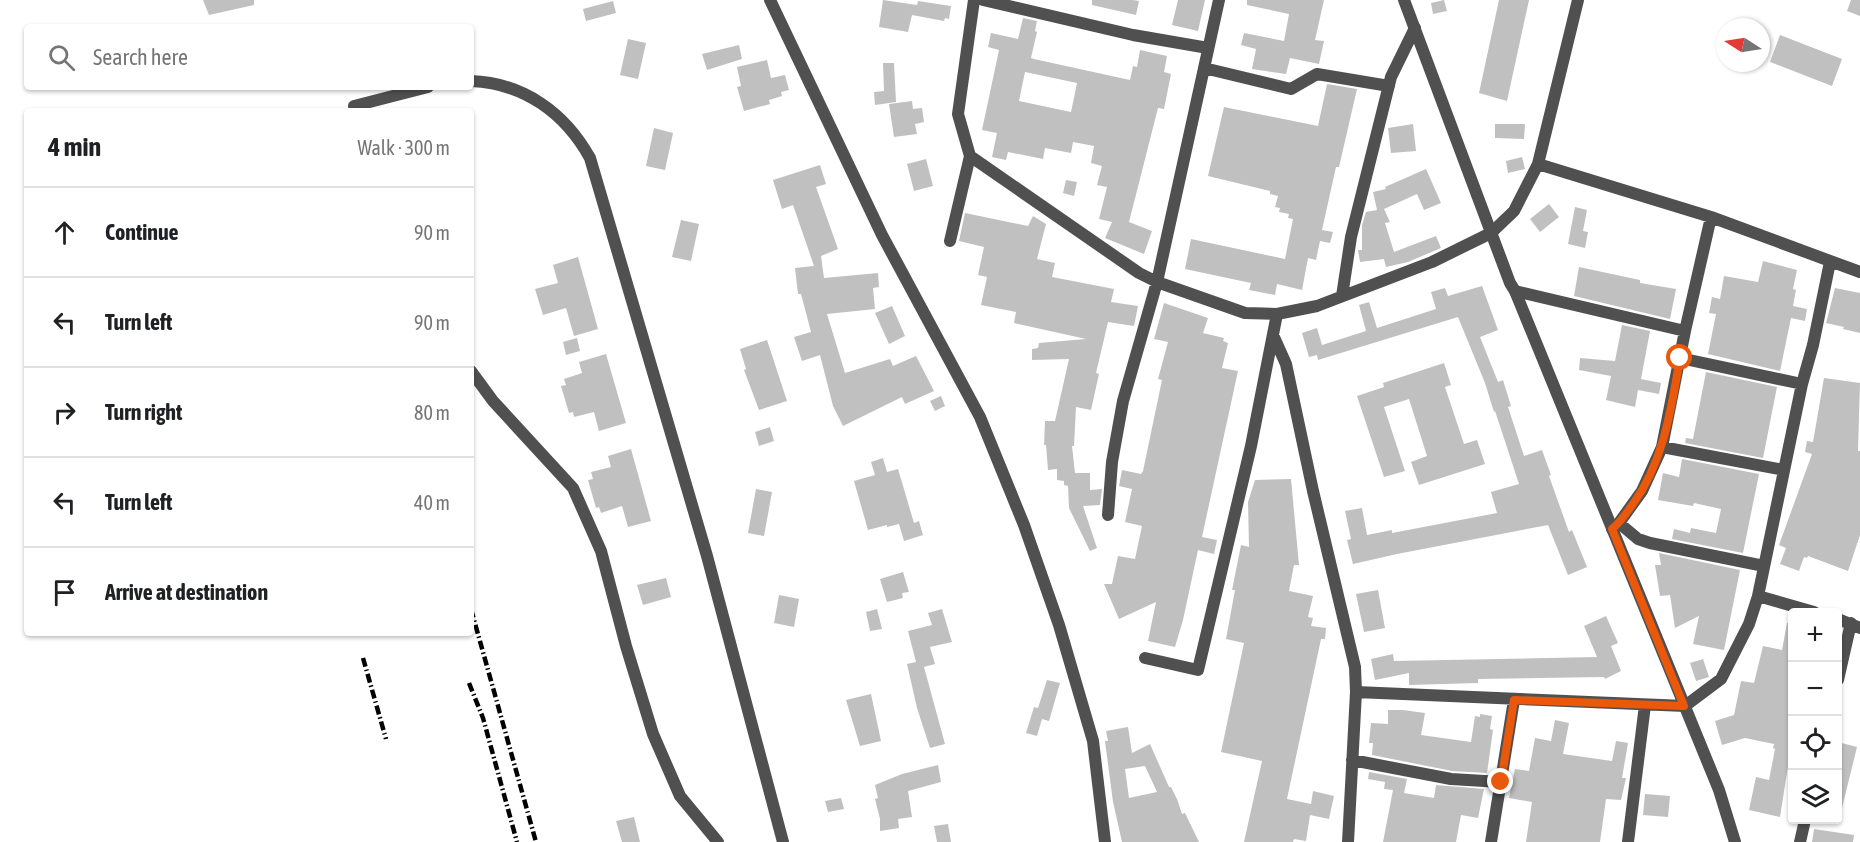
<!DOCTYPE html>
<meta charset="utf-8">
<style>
body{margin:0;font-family:"Asap Condensed",sans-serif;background:#f2f2f2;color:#202124}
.controls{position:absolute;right:18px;bottom:18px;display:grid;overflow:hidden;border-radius:6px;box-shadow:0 2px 4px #0004}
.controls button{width:54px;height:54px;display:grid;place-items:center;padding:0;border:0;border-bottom:2px solid #e0e0e0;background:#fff;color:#202124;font:30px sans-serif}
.compass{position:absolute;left:1716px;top:18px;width:54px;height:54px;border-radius:50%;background:#fff;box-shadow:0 2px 4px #0004;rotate:282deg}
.stop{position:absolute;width:18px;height:18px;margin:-14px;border:4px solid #ea580c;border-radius:50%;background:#fff}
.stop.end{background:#ea580c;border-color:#fff;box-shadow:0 2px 6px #0008}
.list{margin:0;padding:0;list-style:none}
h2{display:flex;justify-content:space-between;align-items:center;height:78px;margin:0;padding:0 24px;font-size:26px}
h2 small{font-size:20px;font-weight:400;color:#757577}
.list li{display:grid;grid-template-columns:39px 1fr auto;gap:18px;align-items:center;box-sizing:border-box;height:90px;padding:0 24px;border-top:2px solid #e0e0e0}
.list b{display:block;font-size:22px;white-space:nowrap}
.list em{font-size:20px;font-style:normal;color:#757577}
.icon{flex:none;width:33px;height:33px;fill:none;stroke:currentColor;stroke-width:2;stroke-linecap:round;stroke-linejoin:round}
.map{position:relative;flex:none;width:1860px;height:842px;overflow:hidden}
.search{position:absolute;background:#fff;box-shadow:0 2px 4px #0004;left:24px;top:24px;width:450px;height:66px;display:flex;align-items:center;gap:15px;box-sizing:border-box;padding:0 21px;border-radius:6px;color:#757577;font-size:22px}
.panel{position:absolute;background:#fff;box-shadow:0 2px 4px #0004;left:24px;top:108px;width:450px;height:528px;border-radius:6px}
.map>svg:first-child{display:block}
</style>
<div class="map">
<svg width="1860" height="842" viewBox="0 0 1860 842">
<rect width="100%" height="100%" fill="#fff"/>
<path fill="#c0c0c0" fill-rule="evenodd" d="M203,0H254V5L209,15Z
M883,0L917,5L918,1L951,6L949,19L945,18L944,21L912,15L908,32L879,27Z
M1092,0H1133L1139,1L1136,15L1092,5Z
M1178,0H1205L1198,31L1172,25Z
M1247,0H1324L1315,40L1324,41L1319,64L1290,58L1286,74L1252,69L1256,49L1241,45L1244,33L1284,41L1289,14L1247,5Z
M1444,0L1447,11L1433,14L1431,3Z
M1499,0H1529L1507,101L1479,93Z
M1851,0H1860V16L1847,11Z
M613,1L616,13L586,21L583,9Z
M1023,18L1037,21L1035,31L1037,32L1031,58L1034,59L1130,80L1133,66L1137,67L1140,50L1167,56L1164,72L1171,74L1164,109L1158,108L1129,222L1152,231L1144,254L1105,238L1112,222L1099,219L1107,187L1097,185L1102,166L1091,163L1094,146L1073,142L1071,153L1045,148L1043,159L1008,152L1006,160L992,157L997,133L982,130L999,50L988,47L991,33L1018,39ZM1025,72L1077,83L1071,112L1019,101Z
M1780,35L1842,59L1832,86L1770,62Z
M628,39L646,43L638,79L620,75Z
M739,45L742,59L707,70L702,54Z
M767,60L771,78L785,75L789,90L781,92L782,96L769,100L770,104L744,111L737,87L741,86L737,67Z
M883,63H894L896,102L875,105L874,92L884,91Z
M1327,84L1357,89L1339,167H1336L1322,230L1333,232L1330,243L1320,241L1316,260L1308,258L1302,290L1277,284L1275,295L1249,290L1251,283L1185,269L1191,239L1285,259L1293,219L1288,218L1289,214L1279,212L1280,208L1275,207L1278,196L1270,194V191L1208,176L1224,107L1318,126Z
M912,101L913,109L922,108L924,122L915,124L917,134L894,137L889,104Z
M1413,124L1416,151L1391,153L1388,128Z
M1495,124H1525L1524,139L1495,138Z
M654,128L673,133L665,170L646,166Z
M1522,157L1525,169L1508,173L1506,161Z
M926,159L933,186L914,191L907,164Z
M820,165L826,184L816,187L838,249L821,256L824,278L878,273L879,287L873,288L875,309L827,314L845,373L890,359L893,366L916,356L934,391L905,404L902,397L843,426L833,406L820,355L802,361L794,337L811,332L801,294H798L795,268L814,266L793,205L782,209L773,180Z
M1426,169L1441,203L1424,210L1417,194L1384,209L1390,222L1385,223L1394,252L1436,236L1441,248L1408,262L1386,267L1384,259L1360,262L1358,250H1362V225L1366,212L1377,210L1373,192L1386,189L1385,187Z
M1066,180L1077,182L1074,196L1063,193Z
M1549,204L1559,217L1540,232L1530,219Z
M1575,207L1587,210L1583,231L1588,232L1585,248L1568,244Z
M965,213L1028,226L1033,216L1046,224L1037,259L1055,263L1052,277L1114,289L1111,302L1138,306L1134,326L1108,322L1096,373L1099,374L1091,410L1076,407L1074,446H1072L1075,473H1090V490L1102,489L1100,505L1083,506L1097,548L1090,551L1069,508L1068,486L1064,485V481L1057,480V469L1048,470L1046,445H1044L1045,421H1055L1069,359L1032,360V349L1038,348L1039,343L1086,339L1014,323L1016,312L981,305L987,277L978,275L984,247L959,241Z
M681,220L699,224L691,261L672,257Z
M578,257L598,329L574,336L566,308L543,315L535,289L558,283L553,265Z
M1763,261L1797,270L1793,289L1796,290L1793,306L1807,309L1805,321L1791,318L1780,371L1708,354L1716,314L1709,313L1712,297L1720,299L1724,276L1758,282Z
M1579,267L1640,280V283L1676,289L1670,319L1574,296Z
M1482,286L1498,330L1480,337L1498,382L1503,380L1511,406L1508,407L1524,456L1542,450L1551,475L1549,476L1569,532L1572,530L1587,567L1568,575L1548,525L1397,554L1353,564L1347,540L1351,539L1345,511L1362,508L1367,535L1392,530V533L1497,513L1491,492L1519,484L1495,411L1494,412L1485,383L1458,317L1318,360L1317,355L1309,357L1302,333L1317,328L1322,345L1366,331L1359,305L1369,302L1377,328L1436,309L1431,292L1445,288L1448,296Z
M1835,288L1860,293V333L1843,329L1844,327L1826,323Z
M1164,303L1208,318L1203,333L1224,338L1223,341L1228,343L1222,368L1238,371L1202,537L1217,540L1214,554L1198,550L1183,620L1175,647L1148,641L1156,602L1119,619L1104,584H1112L1118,556L1135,559L1142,526L1125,522L1132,489L1119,486L1122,470L1141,474L1143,471L1162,380L1158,379L1168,342L1154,339Z
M892,306L905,336L889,344L875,313Z
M1622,325L1650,331L1641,379L1661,383L1659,394L1638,390L1635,407L1606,400L1611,376L1579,370L1580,358L1615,361Z
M577,338L580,351L566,355L563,342Z
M767,340L787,401L759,410L744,370L746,369L740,349Z
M606,354L626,423L599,431L594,412L574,417L573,412L569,413L561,386L566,385L564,379L582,373L579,362Z
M1444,363L1451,385L1445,387L1464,444L1477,440L1485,464L1419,485L1411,462L1427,456L1409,399L1384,407L1405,471L1384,477L1357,396L1384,387L1383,383Z
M1706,372L1777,387L1763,458L1685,443L1686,438L1693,439Z
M1824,378L1860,383L1858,451H1860V535L1848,571L1808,556L1807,558L1804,557L1799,571L1780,564L1786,548L1779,545L1812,454L1805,452L1807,441L1813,442Z
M941,396L945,406L935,411L930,401Z
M770,427L774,441L759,446L755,432Z
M631,449L651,521L628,527L622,506L601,513L599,507L596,508L588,480L593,479L591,472L611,467L608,456Z
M883,458L887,472L898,469L914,523L919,521L923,535L904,541L899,524L887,527V525L868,530L854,481L875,475L871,462Z
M1682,459L1759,474L1743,553L1672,539L1674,529L1690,533L1691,528L1716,533L1721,509L1694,503L1693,506L1658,500L1663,473L1679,477Z
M1291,479L1299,565H1294L1289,591L1313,596L1308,617L1313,618L1311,626L1326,628L1325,639H1321L1287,799L1311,804L1313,791L1334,796L1329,819L1310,815L1306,841L1294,839L1293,842H1244L1262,761L1221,752L1244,643L1226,639L1235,590H1232L1241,545L1249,547L1248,502L1255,480Z
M756,489L772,492L764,536L748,533Z
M1659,553L1740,570L1724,650L1693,644L1699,616L1675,628L1670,595L1660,596L1655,565H1661Z
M903,572L909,592L902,593L903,598L887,602L880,579Z
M666,578L671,597L643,605L637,585Z
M1378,590L1385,628L1364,632L1356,594Z
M779,595L799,599L794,627L774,623Z
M877,609L882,629L870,631L866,612Z
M942,609L952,642L930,647L935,664L924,667L945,744L930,748L917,708L907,664L916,662L908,631L932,625L928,613Z
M1606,616L1618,643L1611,646L1621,671L1605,679L1604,677L1478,679V683L1409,685V673L1375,680L1371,659L1393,654L1394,661L1597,657L1584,626Z
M1787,623L1792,624V741L1780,817L1749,810L1756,777L1769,780L1775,749L1773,748L1774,744L1745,738L1722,745L1715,721L1734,715L1741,681L1754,683L1763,646L1782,650Z
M1703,659L1709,677L1696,681L1690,663Z
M1047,680L1060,683L1049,721L1042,719L1037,736L1026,733L1034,707L1038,708Z
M871,694L881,741L860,746L846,700Z
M1388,710H1403L1425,713L1421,735L1471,742L1475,716L1480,717V714L1492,716L1490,729L1493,730L1487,773L1452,771L1372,755L1373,743H1369L1371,723L1388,724Z
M1555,720L1569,723L1563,754L1612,761L1616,741L1628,743L1622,778H1626L1621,800L1606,799L1600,842H1526L1532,802L1509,798L1515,769L1529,771L1535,738L1551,741Z
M1128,727L1132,753L1150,744L1169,787H1171L1177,799L1182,814L1185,813L1199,842H1122L1113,802L1105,741H1108L1106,731ZM1145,766L1157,792L1129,798L1125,769Z
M1838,742L1857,747L1842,808L1838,807Z
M938,765L941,782L908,791L912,817L898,819L899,828L880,831V819L875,799L878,798L875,785L902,774Z
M1369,772L1407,779L1404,793L1434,798L1436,785L1484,789L1478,818L1461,815L1456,842H1383L1393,790L1384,789L1385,782L1368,779Z
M1645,794L1670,796L1668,817L1643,815Z
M841,798L844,809L828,812L825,801Z
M634,817L640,842H622L616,821Z
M948,824L951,842H937L934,826Z
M1814,829L1854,835L1853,842H1812Z"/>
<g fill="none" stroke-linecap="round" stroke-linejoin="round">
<path stroke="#505050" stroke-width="12" d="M770,0L882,235L980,417L1024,525L1059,625L1093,741L1105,842
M974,0L958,114L970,156L1139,273L1157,282L1245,313L1277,314L1317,306L1432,262L1491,233L1514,211L1538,164L1578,0
M983,0L1133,35L1208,48
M1204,68L1291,89L1317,74L1389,86
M471,81C524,83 565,113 590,158L707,556L783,842
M355,111L354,106L428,87
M1538,164L1711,217L1860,272
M950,241L970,156
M1515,291L1685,331
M1342,296L1351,237L1391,77L1415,28
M1273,335L1286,364L1313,491L1355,667L1356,692L1348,842
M1680,358L1802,384
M471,371L493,401L573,488L601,551L626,646L653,734L680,796L718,842
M1662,447L1784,470
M1108,515L1112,462L1123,401L1157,282L1219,0
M1619,523L1638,539L1650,543L1764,566
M1612,529L1619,523L1642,491L1662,447L1685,331L1711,217
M1758,596L1814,612
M1838,619L1860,628
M1145,658L1198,670L1251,446L1277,314
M1838,680L1851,623
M1356,692L1685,706L1721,679L1749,624L1758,596L1802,384L1813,345L1830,262
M1352,760L1451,779L1501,782
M1491,842L1514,700
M1628,842L1645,705
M1800,842L1805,820"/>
<path stroke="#505050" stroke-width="12" d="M1404,0L1510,283L1515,291L1719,790L1735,842"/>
<path stroke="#000" stroke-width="4.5" stroke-dasharray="9 3 1.5 3" stroke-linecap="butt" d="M471,609L536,842
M363,658L386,739
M469,683L483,718L517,842"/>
</g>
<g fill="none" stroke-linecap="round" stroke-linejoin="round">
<path stroke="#ea580c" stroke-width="8" d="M1501,782L1514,700L1684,706L1612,529C1621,522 1626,513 1633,504C1664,461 1671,409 1680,358"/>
</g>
</svg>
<div class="controls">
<button>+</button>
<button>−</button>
<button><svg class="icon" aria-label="locate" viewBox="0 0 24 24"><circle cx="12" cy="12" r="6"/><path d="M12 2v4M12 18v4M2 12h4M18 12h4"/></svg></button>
<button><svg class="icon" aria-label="layers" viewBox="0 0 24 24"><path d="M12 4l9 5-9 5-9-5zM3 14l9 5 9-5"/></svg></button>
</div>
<svg class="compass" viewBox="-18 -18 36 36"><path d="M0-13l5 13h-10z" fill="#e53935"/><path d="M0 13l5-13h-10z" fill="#757577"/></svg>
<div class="stop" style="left:1680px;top:358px"></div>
<div class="stop end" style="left:1501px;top:782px"></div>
<div class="search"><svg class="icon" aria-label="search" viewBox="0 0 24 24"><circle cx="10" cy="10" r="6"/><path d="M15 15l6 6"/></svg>Search here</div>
<section class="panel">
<h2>4 min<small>Walk · 300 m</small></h2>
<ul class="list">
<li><svg class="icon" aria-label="ahead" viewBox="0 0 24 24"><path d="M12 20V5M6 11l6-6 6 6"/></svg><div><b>Continue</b></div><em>90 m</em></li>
<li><svg class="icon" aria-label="left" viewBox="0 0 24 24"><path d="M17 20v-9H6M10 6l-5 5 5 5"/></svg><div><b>Turn left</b></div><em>90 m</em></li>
<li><svg class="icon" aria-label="right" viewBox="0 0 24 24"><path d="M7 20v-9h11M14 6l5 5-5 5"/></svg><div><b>Turn right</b></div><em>80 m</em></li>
<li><svg class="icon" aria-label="left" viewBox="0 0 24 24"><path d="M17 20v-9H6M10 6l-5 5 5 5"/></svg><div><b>Turn left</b></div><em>40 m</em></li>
<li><svg class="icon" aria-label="arrive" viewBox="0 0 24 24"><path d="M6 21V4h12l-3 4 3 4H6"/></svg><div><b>Arrive at destination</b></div></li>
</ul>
</section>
</div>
